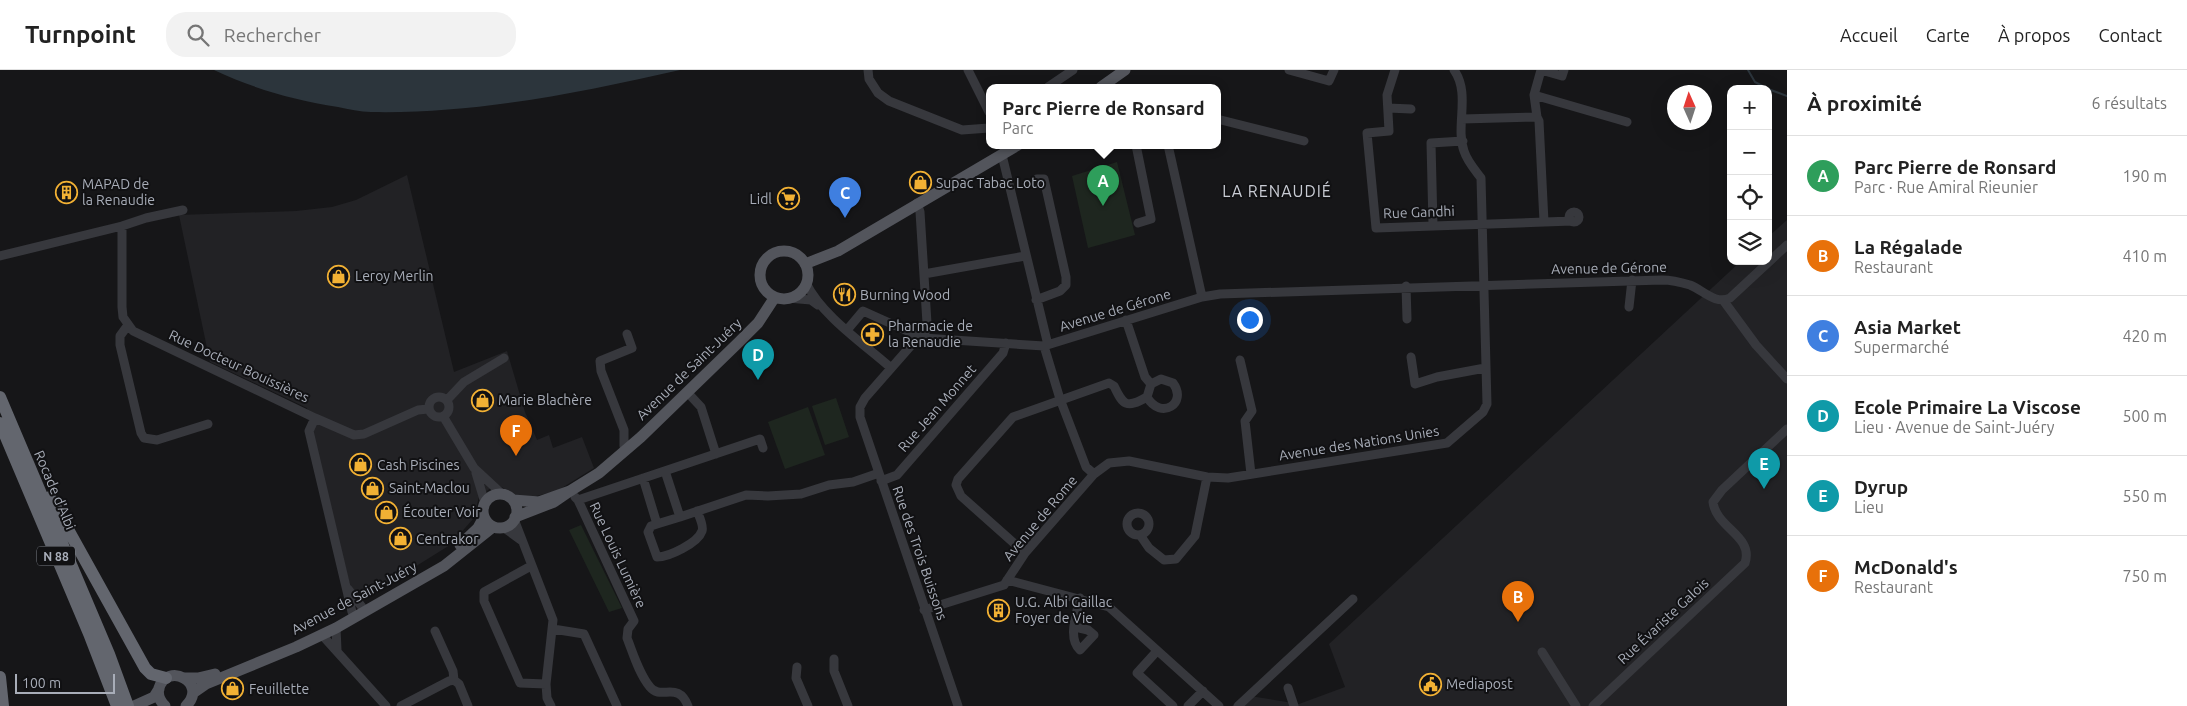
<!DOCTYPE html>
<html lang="fr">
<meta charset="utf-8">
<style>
body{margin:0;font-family:Ubuntu,sans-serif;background:#f2f2f2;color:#222}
.controls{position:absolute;right:15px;top:15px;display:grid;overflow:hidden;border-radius:10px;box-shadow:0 5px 20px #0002}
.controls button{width:45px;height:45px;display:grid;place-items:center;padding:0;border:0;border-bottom:1px solid #e0e0e0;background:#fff;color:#222;font:25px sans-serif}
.compass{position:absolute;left:1667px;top:15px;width:45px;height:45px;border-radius:50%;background:#fff;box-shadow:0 5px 20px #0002;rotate:357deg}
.scale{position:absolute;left:15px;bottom:12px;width:100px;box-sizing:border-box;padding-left:5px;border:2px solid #a8adb8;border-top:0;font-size:14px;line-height:18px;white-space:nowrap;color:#a8adb8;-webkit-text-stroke:4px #111113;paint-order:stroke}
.you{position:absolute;left:1249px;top:249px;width:18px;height:18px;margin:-12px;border:4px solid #fff;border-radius:50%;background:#1a73e8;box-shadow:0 0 0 8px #1a73e833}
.badge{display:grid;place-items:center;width:32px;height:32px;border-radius:50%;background:#0f766e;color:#fff;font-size:16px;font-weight:700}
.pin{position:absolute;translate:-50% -41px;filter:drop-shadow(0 1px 2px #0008)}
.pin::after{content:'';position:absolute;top:26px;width:18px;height:15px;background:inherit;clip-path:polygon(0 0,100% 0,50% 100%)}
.popup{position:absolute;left:986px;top:14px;width:235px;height:65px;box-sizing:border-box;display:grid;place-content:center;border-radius:10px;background:#fff;filter:drop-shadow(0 1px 4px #0005);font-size:16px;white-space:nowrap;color:#767676}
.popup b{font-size:19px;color:#222}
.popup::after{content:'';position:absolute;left:50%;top:100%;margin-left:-10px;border:10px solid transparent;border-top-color:#fff}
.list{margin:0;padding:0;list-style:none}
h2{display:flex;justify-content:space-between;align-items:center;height:65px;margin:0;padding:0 20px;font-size:21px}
h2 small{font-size:16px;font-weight:400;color:#767676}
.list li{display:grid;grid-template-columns:32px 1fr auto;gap:15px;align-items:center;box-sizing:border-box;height:80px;padding:0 20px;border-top:1px solid #e0e0e0}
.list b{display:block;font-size:19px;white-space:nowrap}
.list p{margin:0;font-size:16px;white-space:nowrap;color:#767676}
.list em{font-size:16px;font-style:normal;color:#767676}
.icon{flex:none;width:28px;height:28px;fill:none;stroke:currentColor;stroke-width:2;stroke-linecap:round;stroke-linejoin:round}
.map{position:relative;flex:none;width:1787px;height:636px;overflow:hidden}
header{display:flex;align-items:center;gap:30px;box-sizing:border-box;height:70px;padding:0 25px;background:#fff;border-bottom:1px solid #e0e0e0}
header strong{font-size:24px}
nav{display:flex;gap:28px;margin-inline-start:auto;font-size:18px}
.search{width:350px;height:45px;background:#f2f2f2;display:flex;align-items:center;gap:12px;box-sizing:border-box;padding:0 18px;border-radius:20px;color:#767676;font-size:19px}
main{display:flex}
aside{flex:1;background:#fff}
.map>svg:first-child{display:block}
</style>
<header>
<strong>Turnpoint</strong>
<div class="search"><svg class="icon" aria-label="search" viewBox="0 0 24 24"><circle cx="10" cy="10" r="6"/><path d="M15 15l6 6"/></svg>Rechercher</div>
<nav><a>Accueil</a><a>Carte</a><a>À propos</a><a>Contact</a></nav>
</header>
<main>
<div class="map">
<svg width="1787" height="636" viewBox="0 0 1787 636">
<rect width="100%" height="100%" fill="#161618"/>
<path fill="#222225" d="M407,105L454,302L507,281L525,342L537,370L549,365L553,378L582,367L594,398L557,421L532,427L518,426L496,414L479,427L473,449L450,475L365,528H360L351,518L348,508L307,338L210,292L179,145L296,141L332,137L356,130Z
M1787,150V636H1232L1244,625L1299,634L1345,617L1329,574L1741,191H1768V167Z"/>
<path fill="#1e261f" d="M1117,92L1135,165L1088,178L1072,106Z
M836,328L849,367L825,375L812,336Z
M808,337L825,385L785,399L768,352Z
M581,455L622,538L609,542L569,460Z"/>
<path fill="#2c353c" d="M214,0H680C578,23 476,44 371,42C360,42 349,39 338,37C294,30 254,19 214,0Z"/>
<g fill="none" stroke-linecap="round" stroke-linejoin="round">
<path stroke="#2c353c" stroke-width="2" d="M1748,0L1755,12L1768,19
M1768,19L1787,26"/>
<path stroke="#37383d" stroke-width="9" d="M868,0L869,9L878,23L889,31L962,60L989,58
M968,0L989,42
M1289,0L1329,11L1334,0
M1395,0L1387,25L1389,61L1367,63L1376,158L1572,151
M1541,0L1562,6L1564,0
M1048,17L1073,0
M1534,25L1627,52
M1388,38L1411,39
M1537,47L1534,25L1541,0
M1217,49L1304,71
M1462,49L1537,47L1539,51L1544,152
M1136,75L1151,149L1138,153
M1168,75L1202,227
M1002,85L1048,275
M917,133L920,142L927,253L924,268
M1569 147a5 5 0 1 1 10 0a5 5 0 1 1-10 0Z
M1433,155L1431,73L1463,71
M122,156L146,148L183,140
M0,186L122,156V237L123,247L133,261L315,348L309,361L352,542
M924,204L1025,186
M806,213C822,246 864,274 891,298
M1406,216L1407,249
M788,228L811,230L818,235
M1036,230L1060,221L1066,215V207L1044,109H1037
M1723,230L1756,275L1787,309
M1629,237L1632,210
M128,255L120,266V275L141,363L144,368L157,370L208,354
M847,260L863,241L923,268L1044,276L1202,227L1220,224L1662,210C1671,210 1680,212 1690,215C1703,220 1715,235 1730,228L1787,175
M627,264L632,278L600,291L601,301L624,360V376L627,380
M923,268L915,271L865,328L860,337V347L958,636
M1044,276L1060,329L1086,397L1094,404
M1411,287L1415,314L1437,307L1485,298
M1240,290L1252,341L1245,351L1251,404
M687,322L701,337L716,384
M429 337a10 10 0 1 1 20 0a10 10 0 1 1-20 0Z
M1147,327C1161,351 1188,333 1173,313L1161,309L1151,314
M447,330L464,312L504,288
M443,346L474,398L501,423
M315,348L354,365L364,364L418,340L428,339
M665,401L680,447L746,425L768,426L801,424L829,415L853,412L879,403
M476,403L485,433
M643,408L657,454L651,456L648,462L657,487C669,487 698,473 702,461C704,456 699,446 697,441
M881,411L897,405L1003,283L1006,273
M575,427L578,430L760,369L763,378
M578,430L634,551L628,559L627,568C633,583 639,604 650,617C661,631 678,610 688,636
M1127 454a11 11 0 1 1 22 0a11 11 0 1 1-22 0Z
M514,449L553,550L546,614L547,628L551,636
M657,454L680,447
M503,457L521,470
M1140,465L1149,478L1164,490L1176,489L1195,466L1207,407
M1025,483L961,426L956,415L958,409L1013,347L1109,313L1114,316C1123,335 1126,339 1147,327L1151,314L1145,307L1126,250
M531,496L484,522V531L520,613L546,614
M1007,510L1109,537L1219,636
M348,519L362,537
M924,540L1004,515L1025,483L1094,404L1109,393L1129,391L1207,407L1228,408L1447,373L1483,342L1487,334L1481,108C1475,100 1467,91 1464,81C1455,56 1471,24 1454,0
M1075,557L1088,560L1094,565L1080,580C1067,568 1077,543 1080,528
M336,558L337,580
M553,559L584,564L617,636
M435,561L453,601L454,610
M322,565L386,636
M1157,581L1137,603L1173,636
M1542,582L1576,636
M834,589V601L848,636
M797,597L796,608L808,636
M1288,618L1294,636
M401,636L449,611L454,610L459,614L468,636
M1188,636L1203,621
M1238,636L1353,529
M1593,636L1745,493C1754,466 1716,458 1713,432L1722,420L1787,359"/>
<path stroke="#53555c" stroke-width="11" d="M1101,17L1125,0
M760 205a24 24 0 1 1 48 0a24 24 0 1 1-48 0Z
M805,194L838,181L1018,75
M570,421L599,403L641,367L739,272L758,253L775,227
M483 441a17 17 0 1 1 34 0a17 17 0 1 1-34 0Z
M513,430L539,432L570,421L554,432L515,447
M460,475L478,458L484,447
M185,608H198L215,604
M193,623L206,614L296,577L336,558L444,496L493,457
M134,636L154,627L159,619
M165,636C160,631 157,625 159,618C167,591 209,613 186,636"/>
<path stroke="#63666e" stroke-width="12" d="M0,327L109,584L128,636
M0,353L90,566L117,636
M50,427L145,598L151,604L166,608
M0,607L3,636"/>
</g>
<defs>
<symbol id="shop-ring" viewBox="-11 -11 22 22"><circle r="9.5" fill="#111113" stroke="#f2b134" stroke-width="1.5"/><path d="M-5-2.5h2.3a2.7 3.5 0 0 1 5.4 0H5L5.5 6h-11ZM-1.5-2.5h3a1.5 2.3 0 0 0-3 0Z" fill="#f2b134"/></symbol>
<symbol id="building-ring" viewBox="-11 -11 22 22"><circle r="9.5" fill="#111113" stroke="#f2b134" stroke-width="1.5"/><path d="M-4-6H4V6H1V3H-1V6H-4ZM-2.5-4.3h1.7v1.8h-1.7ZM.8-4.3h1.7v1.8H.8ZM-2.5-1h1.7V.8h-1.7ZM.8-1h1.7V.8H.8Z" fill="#f2b134"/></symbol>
<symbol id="supermarket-ring" viewBox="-11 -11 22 22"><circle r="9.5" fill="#111113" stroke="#f2b134" stroke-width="1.5"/><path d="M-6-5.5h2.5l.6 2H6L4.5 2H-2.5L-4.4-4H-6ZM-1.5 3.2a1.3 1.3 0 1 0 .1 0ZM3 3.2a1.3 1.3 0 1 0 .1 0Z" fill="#f2b134"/></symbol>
<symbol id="restaurant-ring" viewBox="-11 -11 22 22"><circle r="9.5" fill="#111113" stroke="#f2b134" stroke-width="1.5"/><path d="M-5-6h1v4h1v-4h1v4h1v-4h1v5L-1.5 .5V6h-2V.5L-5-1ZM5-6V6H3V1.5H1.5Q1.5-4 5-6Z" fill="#f2b134"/></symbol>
<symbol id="pharmacy-ring" viewBox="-11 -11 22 22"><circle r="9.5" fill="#111113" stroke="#f2b134" stroke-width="1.5"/><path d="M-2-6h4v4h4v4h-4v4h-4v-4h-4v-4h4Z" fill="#f2b134"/></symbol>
<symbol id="civic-ring" viewBox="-11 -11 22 22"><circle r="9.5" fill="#111113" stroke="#f2b134" stroke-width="1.5"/><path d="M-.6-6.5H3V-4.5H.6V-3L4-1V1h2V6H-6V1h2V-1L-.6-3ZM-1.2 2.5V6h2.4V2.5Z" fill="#f2b134"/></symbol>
</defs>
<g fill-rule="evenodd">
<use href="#shop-ring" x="908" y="100" width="25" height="25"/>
<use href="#building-ring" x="54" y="110" width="25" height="25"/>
<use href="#supermarket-ring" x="776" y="116" width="25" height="25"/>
<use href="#shop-ring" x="326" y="194" width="25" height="25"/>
<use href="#restaurant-ring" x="832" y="212" width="25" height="25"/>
<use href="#pharmacy-ring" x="860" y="252" width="25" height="25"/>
<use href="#shop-ring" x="470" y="318" width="25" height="25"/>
<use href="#shop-ring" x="348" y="382" width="25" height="25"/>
<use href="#shop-ring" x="360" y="406" width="25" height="25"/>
<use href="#shop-ring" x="374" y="430" width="25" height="25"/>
<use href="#shop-ring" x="388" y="456" width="25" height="25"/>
<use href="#building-ring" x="986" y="528" width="25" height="25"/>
<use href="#civic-ring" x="1418" y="602" width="25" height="25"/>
<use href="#shop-ring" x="220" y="606" width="25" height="25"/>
</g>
<g text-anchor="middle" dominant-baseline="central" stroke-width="4" stroke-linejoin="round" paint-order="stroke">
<rect fill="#111113" stroke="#7b7e86" stroke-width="1" x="37" y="476.5" width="38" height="19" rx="4"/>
<g font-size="12" font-weight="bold" fill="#a8adb8">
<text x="56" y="486">N 88</text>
</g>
<g font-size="14" fill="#a8adb8" stroke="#111113" text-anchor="start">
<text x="936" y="113">Supac Tabac Loto</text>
<text x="82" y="114">MAPAD de<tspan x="82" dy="16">la Renaudie</tspan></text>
<text x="772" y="129" text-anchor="end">Lidl</text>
<text x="355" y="206">Leroy Merlin</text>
<text x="860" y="225">Burning Wood</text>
<text x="888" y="256">Pharmacie de<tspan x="888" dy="16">la Renaudie</tspan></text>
<text x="498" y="330">Marie Blachère</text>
<text x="377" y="395">Cash Piscines</text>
<text x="389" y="418">Saint-Maclou</text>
<text x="403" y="442">Écouter Voir</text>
<text x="416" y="469">Centrakor</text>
<text x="1015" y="532">U.G. Albi Gaillac<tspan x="1015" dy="16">Foyer de Vie</tspan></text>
<text x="1446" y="614">Mediapost</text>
<text x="249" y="619">Feuillette</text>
</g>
<g font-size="14" fill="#a8adb8" stroke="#111113">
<text transform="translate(1419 142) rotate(-2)">Rue Gandhi</text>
<text transform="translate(1609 198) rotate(-1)">Avenue de Gérone</text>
<text transform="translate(1115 240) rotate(-17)">Avenue de Gérone</text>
<text transform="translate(239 296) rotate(25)">Rue Docteur Bouissières</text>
<text transform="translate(689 299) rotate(-44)">Avenue de Saint-Juéry</text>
<text transform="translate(937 338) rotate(-49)">Rue Jean Monnet</text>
<text transform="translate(1359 373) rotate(-9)">Avenue des Nations Unies</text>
<text transform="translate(55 420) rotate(67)">Rocade d'Albi</text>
<text transform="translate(1040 448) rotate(-50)">Avenue de Rome</text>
<text transform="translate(920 483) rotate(71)">Rue des Trois Buissons</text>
<text transform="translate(618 485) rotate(65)">Rue Louis Lumière</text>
<text transform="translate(354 528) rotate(-28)">Avenue de Saint-Juéry</text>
<text transform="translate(1663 551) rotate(-43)">Rue Évariste Galois</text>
</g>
<g font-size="16" letter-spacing="1" fill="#c9ccd4" stroke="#111113">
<text x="1277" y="121">LA RENAUDIÉ</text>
</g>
</g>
</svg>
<div class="controls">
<button>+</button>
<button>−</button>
<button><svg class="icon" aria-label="locate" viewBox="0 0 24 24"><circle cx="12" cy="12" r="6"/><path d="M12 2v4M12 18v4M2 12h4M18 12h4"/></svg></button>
<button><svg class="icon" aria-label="layers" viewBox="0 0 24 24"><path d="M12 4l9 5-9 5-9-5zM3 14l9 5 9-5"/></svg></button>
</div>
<svg class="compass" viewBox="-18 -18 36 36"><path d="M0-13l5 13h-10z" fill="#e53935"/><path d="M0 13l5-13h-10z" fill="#767676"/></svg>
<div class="scale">100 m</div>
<div class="you"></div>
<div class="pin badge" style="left:1103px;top:136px;background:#2e9e5b">A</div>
<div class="popup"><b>Parc Pierre de Ronsard</b>Parc</div>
<div class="pin badge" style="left:1518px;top:552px;background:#e8710a">B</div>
<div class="pin badge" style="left:845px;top:148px;background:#3f7fe0">C</div>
<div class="pin badge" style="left:758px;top:310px;background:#0f9aa8">D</div>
<div class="pin badge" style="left:1764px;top:419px;background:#0f9aa8">E</div>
<div class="pin badge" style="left:516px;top:386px;background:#e8710a">F</div>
</div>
<aside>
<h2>À proximité<small>6 résultats</small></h2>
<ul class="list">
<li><span class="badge" style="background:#2e9e5b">A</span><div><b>Parc Pierre de Ronsard</b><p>Parc · Rue Amiral Rieunier</p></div><em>190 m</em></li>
<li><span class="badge" style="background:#e8710a">B</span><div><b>La Régalade</b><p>Restaurant</p></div><em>410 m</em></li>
<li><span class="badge" style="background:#3f7fe0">C</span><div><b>Asia Market</b><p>Supermarché</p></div><em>420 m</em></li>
<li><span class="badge" style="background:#0f9aa8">D</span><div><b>Ecole Primaire La Viscose</b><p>Lieu · Avenue de Saint-Juéry</p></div><em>500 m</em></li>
<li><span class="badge" style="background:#0f9aa8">E</span><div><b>Dyrup</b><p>Lieu</p></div><em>550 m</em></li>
<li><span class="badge" style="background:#e8710a">F</span><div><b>McDonald's</b><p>Restaurant</p></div><em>750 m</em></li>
</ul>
</aside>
</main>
